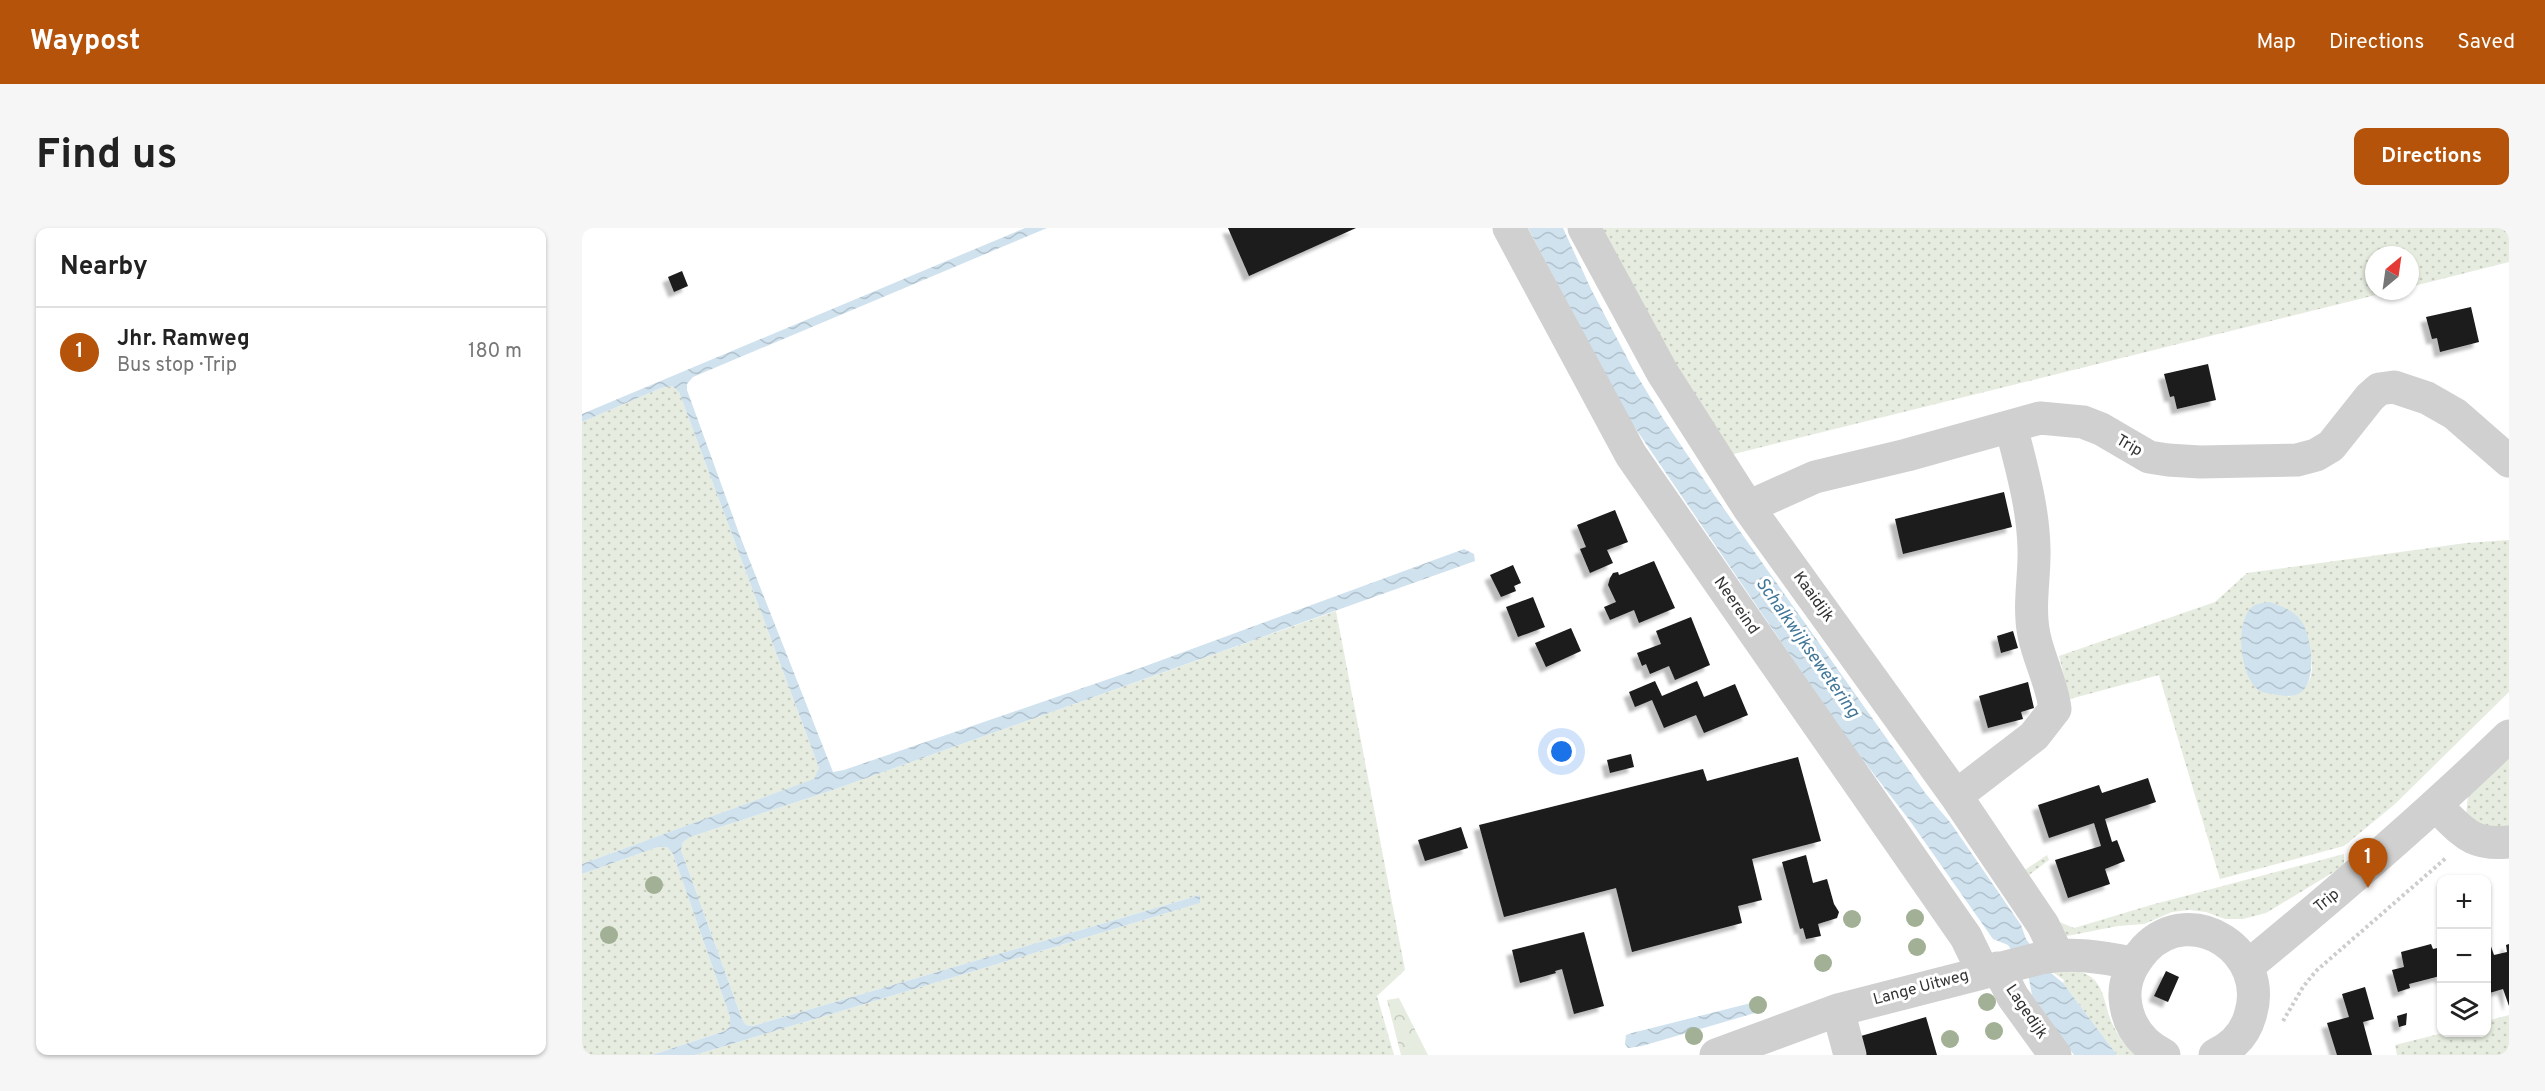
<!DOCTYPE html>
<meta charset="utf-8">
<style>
body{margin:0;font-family:Overpass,sans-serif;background:#f6f6f6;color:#222}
.controls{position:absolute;right:18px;bottom:18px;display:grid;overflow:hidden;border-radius:12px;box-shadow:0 2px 4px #0004}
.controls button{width:54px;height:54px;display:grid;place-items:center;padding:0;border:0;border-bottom:2px solid #e0e0e0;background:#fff;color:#222;font:30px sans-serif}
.compass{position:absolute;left:1783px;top:18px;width:54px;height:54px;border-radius:50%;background:#fff;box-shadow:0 2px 4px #0004;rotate:29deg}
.you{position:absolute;left:980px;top:524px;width:21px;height:21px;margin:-15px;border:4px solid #fff;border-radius:50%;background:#1a73e8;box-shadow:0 0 0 9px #1a73e833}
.badge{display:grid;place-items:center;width:39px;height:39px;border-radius:50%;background:#b45309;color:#fff;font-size:20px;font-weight:700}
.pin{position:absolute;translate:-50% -50px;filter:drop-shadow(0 2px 3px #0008)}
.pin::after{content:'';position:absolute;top:32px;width:21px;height:18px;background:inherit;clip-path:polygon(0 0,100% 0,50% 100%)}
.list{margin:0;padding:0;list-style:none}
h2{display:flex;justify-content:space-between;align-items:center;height:78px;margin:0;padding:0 24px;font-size:26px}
h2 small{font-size:20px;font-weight:400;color:#767676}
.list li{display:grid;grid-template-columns:39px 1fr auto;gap:18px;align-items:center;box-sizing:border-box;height:90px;padding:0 24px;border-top:2px solid #e0e0e0}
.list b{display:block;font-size:22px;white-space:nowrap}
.list p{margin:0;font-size:20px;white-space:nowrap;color:#767676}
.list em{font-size:20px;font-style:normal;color:#767676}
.icon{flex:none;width:33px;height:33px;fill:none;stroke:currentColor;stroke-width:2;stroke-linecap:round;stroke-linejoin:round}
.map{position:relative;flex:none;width:1927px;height:827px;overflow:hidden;border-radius:12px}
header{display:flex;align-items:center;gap:36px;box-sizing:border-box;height:84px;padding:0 30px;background:#b45309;color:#fff}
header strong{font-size:28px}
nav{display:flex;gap:33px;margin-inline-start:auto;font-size:21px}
.intro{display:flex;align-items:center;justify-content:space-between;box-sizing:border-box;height:144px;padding:0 36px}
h1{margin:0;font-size:42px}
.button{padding:15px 27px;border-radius:12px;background:#b45309;color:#fff;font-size:21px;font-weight:700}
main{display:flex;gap:36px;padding:0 36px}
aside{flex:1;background:#fff;border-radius:12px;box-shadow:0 2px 4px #0004}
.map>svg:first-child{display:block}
</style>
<header>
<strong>Waypost</strong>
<nav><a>Map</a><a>Directions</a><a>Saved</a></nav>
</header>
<div class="intro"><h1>Find us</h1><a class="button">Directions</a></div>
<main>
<aside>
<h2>Nearby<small></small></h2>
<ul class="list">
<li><span class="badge">1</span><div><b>Jhr. Ramweg</b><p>Bus stop · Trip</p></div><em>180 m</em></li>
</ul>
</aside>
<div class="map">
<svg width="1927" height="827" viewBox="0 0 1927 827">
<defs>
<pattern id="grass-dots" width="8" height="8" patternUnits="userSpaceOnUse" patternTransform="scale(1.5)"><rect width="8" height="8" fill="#e6ecdf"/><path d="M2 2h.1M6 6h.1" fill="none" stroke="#c6cbc0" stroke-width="1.8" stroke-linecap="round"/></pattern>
<pattern id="forest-crowns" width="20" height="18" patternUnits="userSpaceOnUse" patternTransform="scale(1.5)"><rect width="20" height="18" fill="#e6ecdf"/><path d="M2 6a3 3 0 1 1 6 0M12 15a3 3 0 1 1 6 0" fill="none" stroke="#c6cbc0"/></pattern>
<pattern id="water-waves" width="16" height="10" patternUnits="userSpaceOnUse" patternTransform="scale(1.5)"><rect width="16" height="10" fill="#cfe2ee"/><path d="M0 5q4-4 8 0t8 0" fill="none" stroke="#b2c2cd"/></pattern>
<filter id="shadow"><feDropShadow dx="-5.5" dy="5.5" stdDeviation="1.5" flood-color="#0004"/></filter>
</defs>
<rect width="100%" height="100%" fill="#fff"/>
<path fill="url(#grass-dots)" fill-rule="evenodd" d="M1015,0H1927V34L1828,59V27H1792V63H1810L1148,227L1079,116Z
M90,158L97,164L237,540L233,551L0,636V194L79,160Z
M1927,312V464L1813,576L1762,618L1638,651L1577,447L1488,471L1477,428L1633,374L1665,345L1884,315ZM1717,390C1727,419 1745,456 1706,469Z
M754,383L823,742L795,768L812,827H113L618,675V667L171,798L164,797L160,791L99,622L101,614L108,609L248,563Z
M1927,528V599L1903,605L1884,589L1886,566Z
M76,619H85L91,626L148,789V798L143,803L70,827H0V646Z
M1762,626V636L1755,642L1684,685L1661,691H1643L1624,684L1607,682L1590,684L1562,696L1536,698L1485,708H1482L1440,644L1465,627L1467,632L1447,647L1475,693L1492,700L1569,677Z
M1469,743C1478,743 1489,741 1498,744C1522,750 1522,775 1529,793C1535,806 1542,817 1553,827H1535L1481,755L1482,752Z
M1927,787V827H1815L1813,817L1861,805L1904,804L1905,793Z"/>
<path fill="url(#forest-crowns)" d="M817,770L846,827H819L805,772Z"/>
<path fill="url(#water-waves)" d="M443,0H465L111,149L105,156V162L158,308L251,544L262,542L550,443L882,321L892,326L893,333L248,563L108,609L101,614L99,622L160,791L164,797L171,798L618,667V675L113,827H70L143,803L148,798V789L91,626L85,619H76L0,646V636L232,551L237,540L97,164L90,158L79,160L0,194V186Z
M946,0H981L1009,61L1051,141L1082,192L1133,268L1344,566L1368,594L1439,697L1444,711L1469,745L1481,755L1535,827H1492L1450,767L1447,751L1426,717L1411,711L1328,593L1271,519L1045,188Z
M1687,374C1697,377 1708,381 1716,389C1729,401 1737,453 1718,465C1712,469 1703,468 1696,467C1691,466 1682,465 1678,463C1658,451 1652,395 1670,379C1675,375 1682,375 1687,374Z
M1169,775L1175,782L1173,785L1060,818L1046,820L1043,816L1044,807L1050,805Z"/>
<path fill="#1a1a1a" filter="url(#shadow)" d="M646,0H774L667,48Z
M100,43L106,58L92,64L86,49Z
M1889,79L1897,114L1858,124L1855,110L1850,111L1844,89Z
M1626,136L1634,172L1595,181L1592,168L1588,169L1582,146Z
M1422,264L1430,299L1321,326L1313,291Z
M1033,282L1046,314L1025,322L1031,335L1008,345L998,321L1004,319L995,297Z
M1072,333L1093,380L1057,395L1052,382L1028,392L1022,379L1034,374L1026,357L1028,350L1031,345L1036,344L1037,347Z
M931,337L939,355L932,358L934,363L919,369L908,347Z
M951,369L963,399L936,409L924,379Z
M1109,389L1128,437L1093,452L1087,438L1068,446L1064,436L1060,438L1055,425L1079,416L1074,403Z
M989,400L999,423L964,439L953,415Z
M1431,403L1436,420L1419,425L1415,408Z
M1073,453L1080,468L1115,453L1122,469L1153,456L1166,487L1122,505L1114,487L1082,500L1070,472L1053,479L1047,464Z
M1446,454L1452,480L1439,484L1441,491L1406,500L1397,468Z
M1049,526L1052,539L1028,545L1025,532Z
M1216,529L1239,613L1170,631L1180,672L1156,678L1160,695L1050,724L1034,660L922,689L897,597L1121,541L1125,553Z
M1566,550L1574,574L1523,591L1530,614L1535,612L1543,633L1523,641L1528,656L1486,670L1473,632L1519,618L1512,595L1467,610L1456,577L1517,557L1520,565Z
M879,599L886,620L843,633L836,612Z
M1224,627L1231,655L1245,651L1252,676L1257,684L1255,690L1236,696L1239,708L1224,711L1221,700L1218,701L1200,634Z
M1002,704L1022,778L992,786L980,741L973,743L974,745L938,755L930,722Z
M1904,704L1912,727L1925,724L1924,717L1927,716V778L1921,761L1904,766Z
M1849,716L1851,721L1860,719V752L1858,748L1827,756L1828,760L1816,764L1810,742L1822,739L1819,724Z
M1584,743L1597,749L1586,774L1572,768Z
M1783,759L1792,791L1781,794L1790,827H1755L1745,795L1767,789L1760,766Z
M1825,785L1824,797L1817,799L1815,788Z
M1344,789L1355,827H1284L1279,808Z"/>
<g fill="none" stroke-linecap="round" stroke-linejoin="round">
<path stroke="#cdcdcd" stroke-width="4" stroke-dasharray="3 3" stroke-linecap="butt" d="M1701,793L1721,759L1734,743L1864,630"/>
<path stroke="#d0d0d0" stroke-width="33" d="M927,0L1049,227L1384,709L1401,744
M1002,0L1080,144L1166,279L1374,568L1461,697L1475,726
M1166,279L1233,249L1325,227L1458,190L1501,194L1519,201L1567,229L1586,232L1618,234L1715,232L1734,227L1749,218L1788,169L1797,161L1812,159L1845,170L1873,186L1927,233
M1374,568L1452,508L1473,481C1470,455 1457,432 1452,407C1446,378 1453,348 1452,320C1451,278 1439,238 1429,198
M1854,578C1881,603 1888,618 1927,614
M1666,738C1756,664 1843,589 1927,508
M1416,740L1431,769L1473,827
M1256,782L1268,827
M1134,827L1256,782L1459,730C1491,724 1519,729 1550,735
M1582,827C1558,815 1545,796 1543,770C1542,750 1551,735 1563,721C1610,672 1689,724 1668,788C1663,806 1650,819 1633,827"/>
</g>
<g fill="#a2b095">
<circle cx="72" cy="657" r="9"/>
<circle cx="1333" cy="690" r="9"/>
<circle cx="1270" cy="691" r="9"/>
<circle cx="27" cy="707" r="9"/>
<circle cx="1335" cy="719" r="9"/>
<circle cx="1241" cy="735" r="9"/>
<circle cx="1405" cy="774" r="9"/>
<circle cx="1176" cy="777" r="9"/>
<circle cx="1412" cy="803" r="9"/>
<circle cx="1112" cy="808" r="9"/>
<circle cx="1368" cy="811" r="9"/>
</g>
<g text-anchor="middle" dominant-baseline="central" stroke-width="6" stroke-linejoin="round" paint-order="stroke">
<g font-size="16" fill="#333" stroke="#fff">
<text transform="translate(1547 218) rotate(30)">Trip</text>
<text transform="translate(1231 369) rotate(54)">Kaaidijk</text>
<text transform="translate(1154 378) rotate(55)">Neereind</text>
<text transform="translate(1745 673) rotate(-39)">Trip</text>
<text transform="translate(1339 760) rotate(-15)">Lange Uitweg</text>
<text transform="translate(1444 784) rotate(56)">Lagedijk</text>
</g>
<g font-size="18" font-style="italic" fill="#3f7597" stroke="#fff">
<text transform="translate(1225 420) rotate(55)">Schalkwijksewetering</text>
</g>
</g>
</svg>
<div class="controls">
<button>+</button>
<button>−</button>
<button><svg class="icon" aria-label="layers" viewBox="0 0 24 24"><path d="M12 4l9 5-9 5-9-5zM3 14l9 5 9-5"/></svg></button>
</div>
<svg class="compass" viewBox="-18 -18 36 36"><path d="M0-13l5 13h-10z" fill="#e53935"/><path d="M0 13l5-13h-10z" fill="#767676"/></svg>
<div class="you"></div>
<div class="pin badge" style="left:1786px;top:660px">1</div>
</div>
</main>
